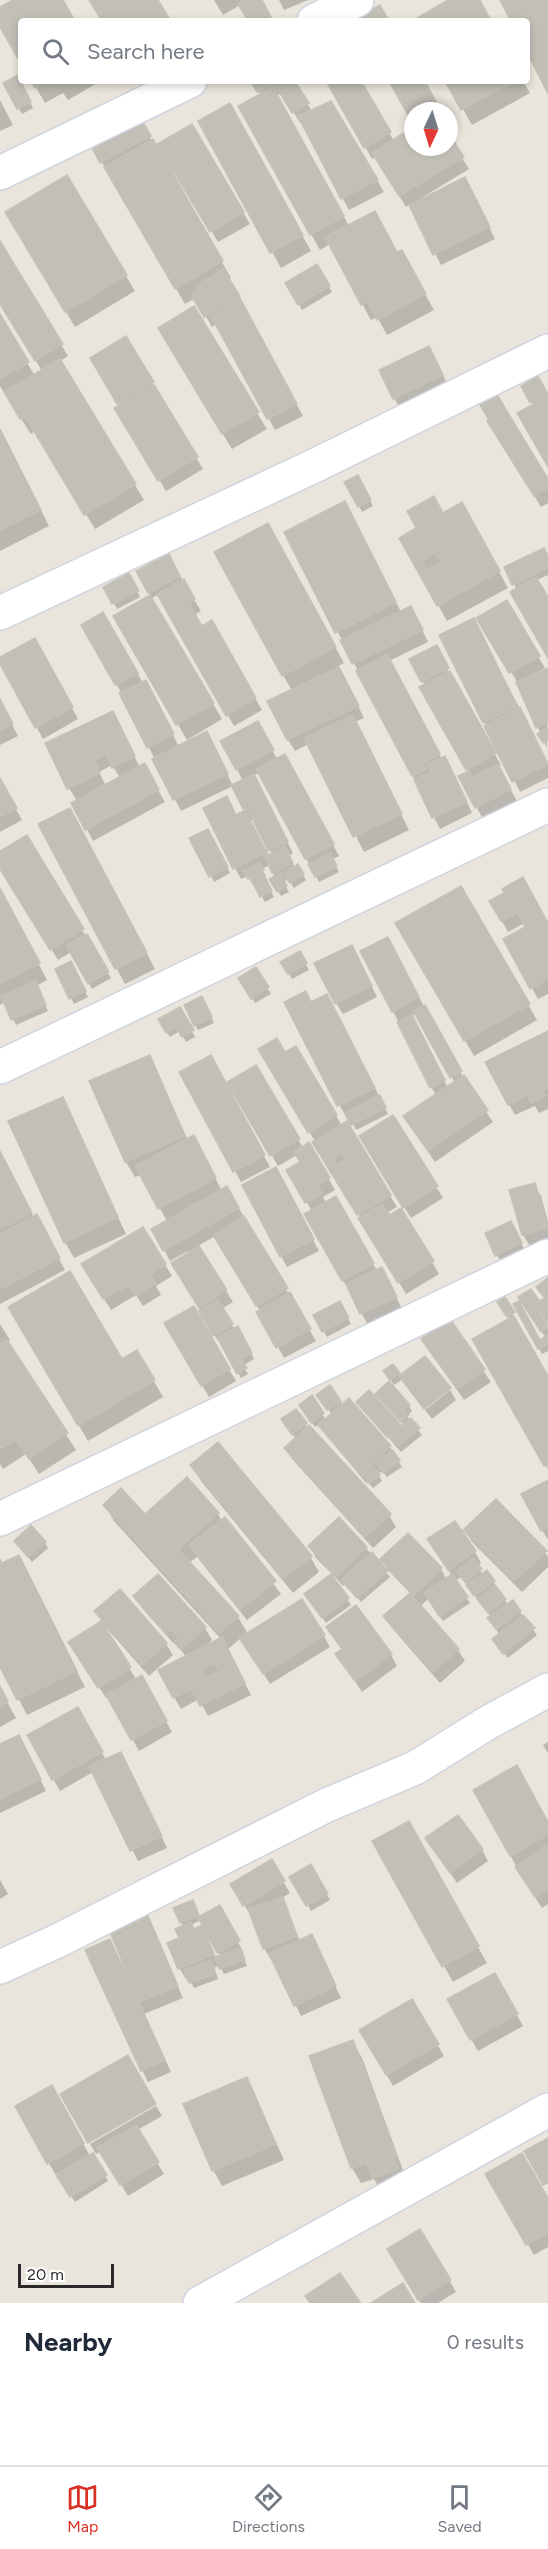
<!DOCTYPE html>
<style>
body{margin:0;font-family:Figtree,sans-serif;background:#f2f2f3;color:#1f2937}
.compass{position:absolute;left:404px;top:102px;width:54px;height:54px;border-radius:50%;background:#fff;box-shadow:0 3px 9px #0003;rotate:184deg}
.scale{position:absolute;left:18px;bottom:15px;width:96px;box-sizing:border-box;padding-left:6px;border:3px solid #292929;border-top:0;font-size:16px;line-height:21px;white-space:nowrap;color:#292929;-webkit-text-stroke:4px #fff;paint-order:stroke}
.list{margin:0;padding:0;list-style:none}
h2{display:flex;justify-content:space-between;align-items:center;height:78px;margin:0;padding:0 24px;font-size:26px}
h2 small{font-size:20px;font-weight:400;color:#747a83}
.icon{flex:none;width:33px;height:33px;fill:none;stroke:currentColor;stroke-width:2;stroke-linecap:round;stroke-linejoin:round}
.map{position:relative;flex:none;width:548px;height:2303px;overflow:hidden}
.search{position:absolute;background:#fff;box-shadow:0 3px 9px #0003;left:18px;right:18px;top:18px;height:66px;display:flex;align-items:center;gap:15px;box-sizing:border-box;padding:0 21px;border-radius:6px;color:#747a83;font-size:22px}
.sheet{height:162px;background:#fff}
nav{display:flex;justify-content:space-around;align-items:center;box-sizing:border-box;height:84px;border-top:2px solid #e0e1e3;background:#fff;font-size:16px;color:#747a83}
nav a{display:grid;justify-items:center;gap:3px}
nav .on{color:#d93025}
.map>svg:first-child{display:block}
</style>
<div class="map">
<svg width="548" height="2303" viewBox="0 0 548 2303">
<rect width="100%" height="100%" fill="#e9e5dc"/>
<path fill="#0003" fill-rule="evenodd" d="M214,0H260L272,21H249L240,5L223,15Z
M279,0H308L284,10Z
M17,77L33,108L22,114L5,84Z
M32,81H99V82L68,100L63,93L45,103Z
M252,81H293L312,111L331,103L384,192L349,210L302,122L300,123L282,93L276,96L349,226L397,254L401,252L434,310L387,335L377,317L371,320L330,244L320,250L240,107L261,96Z
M328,81H359L394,141L413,129V147H449V137L469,169L423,197L424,199L471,191L495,239L441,265L410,204L406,207L376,157L372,159Z
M447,81H523L530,93L472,125Z
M0,100L13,125L0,131Z
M229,105L311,251L281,268L200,122Z
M141,122L231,278L228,279L303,416L275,430L217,324L212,327L195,298L185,304L93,147Z
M192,126L250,224L218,242L160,145Z
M67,177L135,291L75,327L7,213Z
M0,244L68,356L60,361L144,500L95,529L35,431L31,434L0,386V317L35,376L42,371L0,302Z
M317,266L332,292L302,310L287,283Z
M125,338L203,469L166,491L116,409L121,407L92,358Z
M169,345L257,413L267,429L232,449Z
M429,348L449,387L401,410L394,398Z
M538,378L548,397V464L534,406L523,387Z
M0,430L49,526L0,551Z
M496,433L548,481V503L541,507Z
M357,477L373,506L362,512L346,483Z
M444,514L471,520L508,588L447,621L401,538Z
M353,518L401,612L417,619L428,642L389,661L442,759L451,769L472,813L440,829L286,532Z
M277,540L344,663L338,666L364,718L355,722L409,830L364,852L309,744L295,751L288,740L292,691L283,675Z
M168,556L201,611L194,615L202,627L211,622L262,710L234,726L159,594L151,599L222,719L187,740L115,617L151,596L138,572Z
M548,558V575L537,580L548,600V655L514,584Z
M129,575L140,597L117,609L105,587Z
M506,602L545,668L536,673L537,675L548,670L547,748L518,683L478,619Z
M103,614L143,683L152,693L179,747L213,745L233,786L243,781L222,741L257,723L277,759L291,767L339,856L332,860L339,872L319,882L259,773L253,776L293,853L289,856L295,868L298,866L306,880L294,888L288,879L283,882L289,892L281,896L271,879L275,877L270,865L262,869L266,876L264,877L274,897L265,902L254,882L252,884L248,876L241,879L235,868L236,816L246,811L233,786L181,811L122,694L83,625ZM254,819L272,854L268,856L250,821Z
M480,632L548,763V778L520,792L441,636Z
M35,640L78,719L43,739L0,661V658Z
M437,647L450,675L501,765L498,767L517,801L483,819L460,777L469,772L422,688L425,686L411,659Z
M0,701L18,736L0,745Z
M119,724L140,768L144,766L165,802L93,841L73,803L77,801L69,788ZM112,765L120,778L106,786L99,772Z
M0,781L22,820L0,832Z
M40,825H79L155,969L125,984Z
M208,831L230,873L214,882L191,839Z
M26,837L111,978L92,989L71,952L58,960L0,866V853Z
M461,888L537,1020L474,1056L398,924Z
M0,890L47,980L36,986L48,1011L16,1025L5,1002L0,1005Z
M506,893L548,926V994L538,999L505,940L527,928L525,923L508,932L491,901Z
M393,950L464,1079L493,1122L435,1162L412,1128L436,1096L393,1011ZM416,1014L455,1083L448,1088L411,1016Z
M299,953L309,970L292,979L282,963Z
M358,958L377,997L343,1014L336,1003Z
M73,969L88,997L74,1004L57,970Z
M255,969L271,994L255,1003L240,979Z
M286,1003H311L336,1011L388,1114L356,1130L351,1120L348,1121Z
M205,1004L214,1023L198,1030L195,1025Z
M179,1009L195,1037L186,1042L180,1031L170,1037L160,1020Z
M548,1032V1109L539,1113L535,1106L515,1115L509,1104Z
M295,1048L342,1126L346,1124L397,1207L386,1213L389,1217L401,1210L439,1274L406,1294L260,1049L285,1054Z
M149,1057L188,1140L200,1149L222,1191L227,1188L316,1341L284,1358L258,1312L260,1311L215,1236L198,1246L233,1302L222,1309L235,1330L237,1328L254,1359L243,1366L248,1374L241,1378L220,1339L218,1341L179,1275L189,1254L188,1251L170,1261L153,1229L167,1221L141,1175L135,1177L126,1162L91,1082Z
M210,1057L270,1167L241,1182L181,1072Z
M255,1067L303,1148L309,1144L335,1190L323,1197L326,1203L336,1198L377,1271L388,1280L402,1309L368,1325L306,1214L312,1211L288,1171L302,1163L297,1155L278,1166L229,1083Z
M62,1099L126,1234L74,1258L65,1242Z
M393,1117L443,1198L411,1218L367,1148Z
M0,1152L34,1218L43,1228L65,1270L0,1304Z
M282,1180L319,1251L287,1267L281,1256Z
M534,1185L541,1196L548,1222V1241L530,1246L523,1235L511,1191Z
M514,1228L524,1249L500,1260L497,1255Z
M143,1229L172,1276L156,1286L161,1295L143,1306L136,1295L111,1310L83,1265Z
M548,1280V1321L539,1308L535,1310L548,1329V1351L542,1354L516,1305L539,1341L546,1338L523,1303L531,1291L539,1303L546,1299L541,1293Z
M504,1299L548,1379V1469L475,1339L510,1320L499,1302Z
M339,1303L351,1324L327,1337L315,1316Z
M10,1308L122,1361L137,1352L163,1397L88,1441Z
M193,1308L236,1381L209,1397L166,1323Z
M449,1321L491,1382L464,1400L423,1340Z
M0,1324L10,1340L7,1342L76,1450L39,1474L26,1454L3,1469L0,1464Z
M425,1358L449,1388L423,1408L403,1379L394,1385L385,1372L393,1366L401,1377Z
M450,1390L456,1400L432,1419L425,1410Z
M377,1394L409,1406L412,1411L407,1416L422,1435L401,1452L357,1402L401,1429L405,1426Z
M311,1397L326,1420L332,1415L322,1401H340L343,1406L349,1400L390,1447L402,1467L387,1477L382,1471L378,1474L382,1481L373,1488L368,1482L367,1484L327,1436L320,1424L315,1427L304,1411Z
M296,1411L308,1428L389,1515L396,1527L373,1548L292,1459L286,1448L296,1439L286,1425Z
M192,1465L310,1556L319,1572L293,1593L201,1481Z
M548,1482V1540L542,1530Z
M105,1505L145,1516L218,1514L222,1521L225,1519L281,1594L247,1620L197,1557L189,1563L238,1617L248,1634L324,1636L330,1647L270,1684L241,1638L227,1650L251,1695L208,1716L199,1699L181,1709L174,1697L186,1657L176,1643L174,1644L142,1608L135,1596L158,1576L205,1628L212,1640L204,1647L221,1639L114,1521Z
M465,1531L545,1552L548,1557V1567L522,1592L472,1542Z
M408,1535L441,1569L447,1580L452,1576L435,1551L475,1552L481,1563L477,1566L483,1575L487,1572L508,1605L520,1612L537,1635L508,1658L497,1645L500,1635L492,1624L491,1617L461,1577L455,1581L470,1603L443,1621L428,1599L420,1607L458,1650L465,1661L440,1683L392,1628L385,1617L411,1594L388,1570L382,1559Z
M45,1543L48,1548L32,1562L19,1546Z
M310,1546L366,1548L390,1577L361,1602L345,1584L343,1586L334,1576L332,1578L351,1605L326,1623L306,1594L333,1575L316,1558Z
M0,1560L3,1565L25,1571L85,1687L27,1715L0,1663Z
M96,1611L166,1644L173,1655L149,1676L103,1624L102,1625L136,1679L141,1677L172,1732L139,1751L109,1697L106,1698L70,1642L102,1622Z
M328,1628L391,1655L397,1666L362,1692L337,1654L343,1650Z
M0,1689L16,1718L0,1727Z
M77,1709L106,1760L127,1765L167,1848L138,1861L93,1772L60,1791L29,1735Z
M548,1742V1753L543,1745Z
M0,1746L25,1748L46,1791L0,1813Z
M475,1790L548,1825V1904L542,1908L523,1879Z
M408,1823L487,1963L453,1982L374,1842Z
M434,1850H482L488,1861L457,1883Z
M271,1861L290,1893L282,1898L300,1941L316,1946L341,1998L301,2016L273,1959L271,1960L264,1948L251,1916L232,1885Z
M310,1867L330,1900L311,1911L291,1877Z
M0,1880L8,1894L0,1899Z
M220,1907L241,1948L239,1949L247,1966L224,1974L219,1965L214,1968L218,1979L194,1988L189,1978L186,1979L179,1968L184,1927L181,1922L195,1908L200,1918ZM201,1920L221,1957L216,1958L202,1927L194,1931L191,1925Z
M148,1918L183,1998L144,2014L171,2072L148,2082L142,2070L123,1968Z
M494,1975L523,2026L478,2051L449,2000Z
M411,2001L444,2056L393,2086L361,2030Z
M353,2042L362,2058L404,2173L382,2193L374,2179L361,2183L352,2168Z
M247,2079L284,2160L222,2186L213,2170Z
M52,2087L90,2156L92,2155L108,2181L75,2202L57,2173L55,2174L17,2106Z
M156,2106L162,2116L137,2130L164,2174L128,2196L101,2151L96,2154L90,2144Z
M487,2174L548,2201V2247L534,2255Z
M420,2231L456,2292L438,2303H421L389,2249Z
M340,2275L359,2303H311L307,2296Z"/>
<path fill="#c2bfb7" stroke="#c4c1b6" stroke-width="1.5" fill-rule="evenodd" d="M13,0H63L75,21H21V64L0,27V7Z
M89,0H158L171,21H102Z
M245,0H262L271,17L263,21H248L238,4Z
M448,0H480L491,21H412Z
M500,0H548V94L527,52V21H511Z
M380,5L389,21H356L355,18Z
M18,75L31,102L17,109L3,83Z
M31,81H48L35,88Z
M250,81H295L309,103L292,113L274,83L257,92Z
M326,81H361L391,132L364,148Z
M389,81H425L439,108L433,111H413L412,122Z
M445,81H515L461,110Z
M273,87L344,216L310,235L238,106Z
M331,101L378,180L341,199L298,116Z
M230,103L303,235L270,253L198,121Z
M142,120L151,136L100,163L91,146Z
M192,124L244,212L210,232L157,144Z
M413,127V147H449V134L464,157L399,196L372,153Z
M153,139L223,261L175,289L104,167Z
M67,175L127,275L65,312L5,212Z
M465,177L490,227L433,255L409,205Z
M375,211L397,252L402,250L426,294L377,320L367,301L361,305L325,237Z
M0,241L63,344L35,361L0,304Z
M317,264L330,286L298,305L285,283Z
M223,269L240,296L204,317L191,295L199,291L196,286Z
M240,298L297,404L267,419L211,316Z
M194,306L259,412L222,434L158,328Z
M0,314L29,362L0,379Z
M126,336L154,382L117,404L90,358Z
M429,346L443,375L393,399L379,370Z
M60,359L136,484L84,515L25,416L20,419L4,392Z
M538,376L548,394L530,403L521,386Z
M154,385L198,457L158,481L114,408Z
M496,393L548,479V487L534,496L487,421L489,420L479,403Z
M548,396V467L517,413Z
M0,429L41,510L0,530Z
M358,475L371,500L358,507L344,482Z
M434,496L443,513L462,502L500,571L437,606L399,538L416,528L407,511ZM435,552L441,562L427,571L421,561Z
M345,501L396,602L335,633L284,532Z
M268,523L336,647L282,676L214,552Z
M544,548L548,556V568L512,585L504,567Z
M169,554L180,576L148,593L136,571Z
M129,573L139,591L112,604L103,587Z
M536,577L548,597V658L510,592Z
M184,579L195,599L189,603L202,626L212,620L256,698L226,716L157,594Z
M150,595L214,703L176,725L113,616Z
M507,600L540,656L509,673L476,618Z
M411,606L423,630L352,664L340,640Z
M103,612L138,673L115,685L81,625Z
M474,618L517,706L483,723L439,635Z
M35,638L73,707L35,728L0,664V657Z
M437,645L449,668L421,682L409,659Z
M387,654L440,754L423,763L426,769L412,776L356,671Z
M339,667L359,706L287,740L267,701Z
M548,668V723L536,728L516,682Z
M450,671L496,753L466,770L419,687Z
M146,680L174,734L147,748L119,693Z
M0,699L13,724L0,731Z
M520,707L548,764L512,782L484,726Z
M113,711L135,756L112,768L106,754L94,760L100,773L67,789L45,743Z
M353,715L402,814L353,837L304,738Z
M258,721L274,750L236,770L220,741Z
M548,728V740L543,743L537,734Z
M207,731L228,774L173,800L152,759Z
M285,754L334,844L305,859L256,769Z
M445,756L467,802L432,818L414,780L431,772L427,764Z
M145,763L159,790L85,830L71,803Z
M498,764L511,789L475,808L458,776L469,771L472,777Z
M254,774L288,842L268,851L247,808L243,809L231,785Z
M0,778L17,808L0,817Z
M227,796L236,815L245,810L268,855L285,846L293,863L272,873L263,854L233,869L203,808Z
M70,808L147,953L115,969L38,824Z
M208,829L228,867L209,877L189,838Z
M27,835L84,929L50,950L0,869V851Z
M330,853L337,866L315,877L308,864Z
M260,862L264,870L248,879L243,871Z
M298,864L304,874L290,883L283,874Z
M263,873L272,891L260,897L251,879Z
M280,873L287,886L277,892L269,879Z
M523,877L548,923V979L530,989L503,939L525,927L517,912L501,921L489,901L504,893L502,889Z
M461,886L530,1004L464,1041L395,923Z
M0,888L40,963L0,984Z
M87,934L109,972L88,984L66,945Z
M388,937L419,997L392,1012L360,951Z
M352,945L372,986L335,1004L314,963Z
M300,951L307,963L288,974L280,962Z
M71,961L86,991L69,999L55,969Z
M256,967L269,987L251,999L238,978Z
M36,981L46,1005L11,1020L1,996Z
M306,991L311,1002L327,994L375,1088L337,1106L284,1002Z
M202,996L212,1017L194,1026L184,1005Z
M425,1005L462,1071L450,1078L413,1011Z
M180,1007L194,1030L182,1037L176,1027L166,1033L158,1019Z
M412,1015L445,1080L430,1088L397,1022Z
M548,1031V1088L542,1091L545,1096L531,1103L527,1095L508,1105L485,1062Z
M277,1038L285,1052L296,1046L337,1115L308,1133L258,1049Z
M150,1055L185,1136L125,1162L89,1081Z
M211,1055L265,1155L233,1172L179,1072Z
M256,1065L300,1139L270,1156L227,1082Z
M464,1075L488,1110L428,1151L403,1116Z
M380,1095L386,1108L351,1125L345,1113Z
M63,1097L118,1217L64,1243L8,1121Z
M393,1115L438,1186L403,1208L359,1136Z
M347,1121L391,1195L357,1215L312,1142ZM340,1153L345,1158L338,1165L333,1160Z
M194,1135L216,1178L158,1209L135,1166Z
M309,1142L330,1178L317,1185L322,1193L305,1203L286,1170L300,1162L294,1152Z
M0,1151L32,1213L0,1229Z
M276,1167L314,1239L280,1257L242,1185Z
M535,1183L548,1228L522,1235L509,1190Z
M227,1186L239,1208L163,1251L151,1229Z
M336,1196L374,1263L342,1281L304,1214Z
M382,1204L390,1215L401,1208L434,1261L398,1283L358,1218Z
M37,1214L60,1258L0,1289V1234Z
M244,1216L288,1288L256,1306L213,1235Z
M511,1221L522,1243L495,1256L485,1233Z
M143,1227L166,1264L150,1274L156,1283L135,1296L128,1285L103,1299L81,1264Z
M199,1246L227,1290L199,1308L171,1263Z
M382,1267L397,1297L360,1314L346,1284Z
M70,1271L122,1359L137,1350L155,1380L78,1426L8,1307Z
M548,1278V1292L543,1296L536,1287Z
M531,1289L539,1300L533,1304L548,1326L541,1332L518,1297Z
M290,1292L311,1329L276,1348L256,1312Z
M548,1296V1323L535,1304Z
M505,1297L515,1312L507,1317L497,1302Z
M218,1300L233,1324L213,1336L199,1311Z
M340,1301L349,1318L322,1332L313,1315Z
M519,1301L540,1340L548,1335V1344L538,1349L513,1304Z
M194,1306L230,1369L201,1386L164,1323Z
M514,1316L548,1376V1464L544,1466L472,1339Z
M450,1319L485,1369L457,1389L421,1339Z
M238,1326L252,1353L241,1359L247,1368L237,1374L217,1337Z
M7,1340L68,1433L29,1459L16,1439L0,1449V1345Z
M425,1356L451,1388L424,1409L399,1376Z
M393,1364L400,1373L390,1380L383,1371Z
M389,1381L410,1405L404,1410L409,1415L401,1422L375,1394Z
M330,1385L341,1401L327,1410L316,1395Z
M369,1390L401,1425L387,1437L356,1402Z
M312,1395L324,1413L311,1423L299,1405Z
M349,1398L391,1446L359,1473L318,1425Z
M296,1409L307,1423L292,1435L281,1419Z
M411,1418L420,1428L397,1447L389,1437Z
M309,1425L391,1514L365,1537L284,1448Z
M218,1442L312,1556L283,1578L190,1465Z
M392,1450L400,1460L383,1473L375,1462Z
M372,1464L380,1475L369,1483L361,1473Z
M187,1477L219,1513L178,1549L239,1616L219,1633L103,1505L121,1488L145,1514Z
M548,1480V1527L541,1531L521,1494Z
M496,1499L547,1551L514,1581L463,1530Z
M225,1517L276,1581L240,1610L189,1545Z
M339,1517L367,1547L336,1576L308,1546Z
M455,1521L476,1551L448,1570L427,1539Z
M31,1525L46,1542L28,1557L14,1541Z
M408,1533L442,1568L414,1595L380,1559Z
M372,1552L388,1571L357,1598L341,1580Z
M19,1555L77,1671L17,1700L0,1667V1559L2,1563Z
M473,1558L482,1569L465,1582L456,1571Z
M487,1570L495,1581L474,1596L466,1585Z
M158,1574L206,1627L181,1650L174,1642L179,1638L171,1629L166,1634L133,1596Z
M331,1574L349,1598L322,1618L304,1594Z
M452,1574L468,1597L439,1616L424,1593Z
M495,1585L506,1599L488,1613L477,1599Z
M120,1589L167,1643L142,1665L94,1611Z
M410,1593L459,1649L433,1672L383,1616Z
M302,1599L325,1635L263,1674L239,1638Z
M513,1600L521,1611L496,1629L487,1618Z
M356,1605L392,1654L355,1681L335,1654L342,1649L326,1627Z
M523,1615L535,1628L503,1654L492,1639Z
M101,1621L131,1667L98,1688L68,1642Z
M222,1637L245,1683L200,1706L191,1689L173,1698L158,1670ZM215,1662L219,1672L205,1678L201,1669Z
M142,1675L167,1721L131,1740L106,1695Z
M0,1686L8,1701L0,1706Z
M78,1707L103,1752L52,1780L27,1735Z
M19,1735L41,1779L0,1799V1744Z
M121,1752L162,1836L130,1851L89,1766Z
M517,1765L548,1822V1835L510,1856L473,1790Z
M458,1815L483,1849L450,1873L425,1838Z
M409,1821L479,1946L442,1967L372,1841Z
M548,1845V1889L535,1897L515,1867Z
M272,1859L285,1881L243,1906L230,1884Z
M311,1864L328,1894L306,1906L289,1877Z
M283,1897L297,1936L263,1949L248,1909Z
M193,1900L199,1915L180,1923L173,1908Z
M220,1905L240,1941L217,1953L198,1917Z
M148,1916L178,1986L139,2002L110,1932Z
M191,1922L194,1929L202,1925L214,1954L178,1969L167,1943L179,1938L175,1929Z
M312,1934L336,1986L294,2006L269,1954Z
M110,1939L165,2060L141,2071L85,1950Z
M241,1948L245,1960L219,1969L215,1957Z
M211,1960L216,1974L189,1983L184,1970Z
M495,1973L518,2014L470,2040L447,1999Z
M412,1999L439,2044L386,2075L359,2030Z
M353,2040L397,2157L394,2158L398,2169L372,2178L366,2163L351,2168L309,2056Z
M128,2055L156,2104L88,2143L60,2094Z
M247,2077L276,2144L212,2171L183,2104Z
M52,2085L84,2143L47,2164L15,2106Z
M136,2125L159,2162L120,2185L97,2148Z
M548,2138V2183L543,2185L524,2151Z
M93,2153L107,2175L70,2197L56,2175Z
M522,2153L548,2198V2232L526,2245L485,2174Z
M420,2229L451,2280L418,2300L387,2249Z
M340,2273L360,2302L310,2303L305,2296Z
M403,2283L415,2303H371Z"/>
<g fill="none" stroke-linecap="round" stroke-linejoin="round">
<defs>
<path id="minor" d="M314,21L357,0
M0,173L190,81
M0,613L314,466L548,351
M0,1067L548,805
M0,1519L548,1256
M0,1967L55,1942L327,1805L415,1768L489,1722L548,1690
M200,2303L548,2110"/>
</defs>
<use href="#minor" stroke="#d1d3e0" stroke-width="36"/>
<use href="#minor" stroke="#fff" stroke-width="33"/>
</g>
</svg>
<svg class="compass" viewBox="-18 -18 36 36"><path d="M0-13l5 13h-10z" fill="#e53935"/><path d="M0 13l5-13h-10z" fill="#747a83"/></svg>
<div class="scale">20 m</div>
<div class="search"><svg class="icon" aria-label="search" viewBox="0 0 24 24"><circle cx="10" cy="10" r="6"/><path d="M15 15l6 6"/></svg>Search here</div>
</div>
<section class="sheet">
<h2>Nearby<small>0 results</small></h2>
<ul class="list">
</ul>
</section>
<nav>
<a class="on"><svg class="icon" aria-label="map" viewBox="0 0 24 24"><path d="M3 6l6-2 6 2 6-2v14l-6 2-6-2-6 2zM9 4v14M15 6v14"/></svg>Map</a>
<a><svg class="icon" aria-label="directions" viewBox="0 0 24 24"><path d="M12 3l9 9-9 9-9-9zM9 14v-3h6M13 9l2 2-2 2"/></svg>Directions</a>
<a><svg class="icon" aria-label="saved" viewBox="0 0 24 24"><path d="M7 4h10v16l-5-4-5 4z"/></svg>Saved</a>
</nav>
